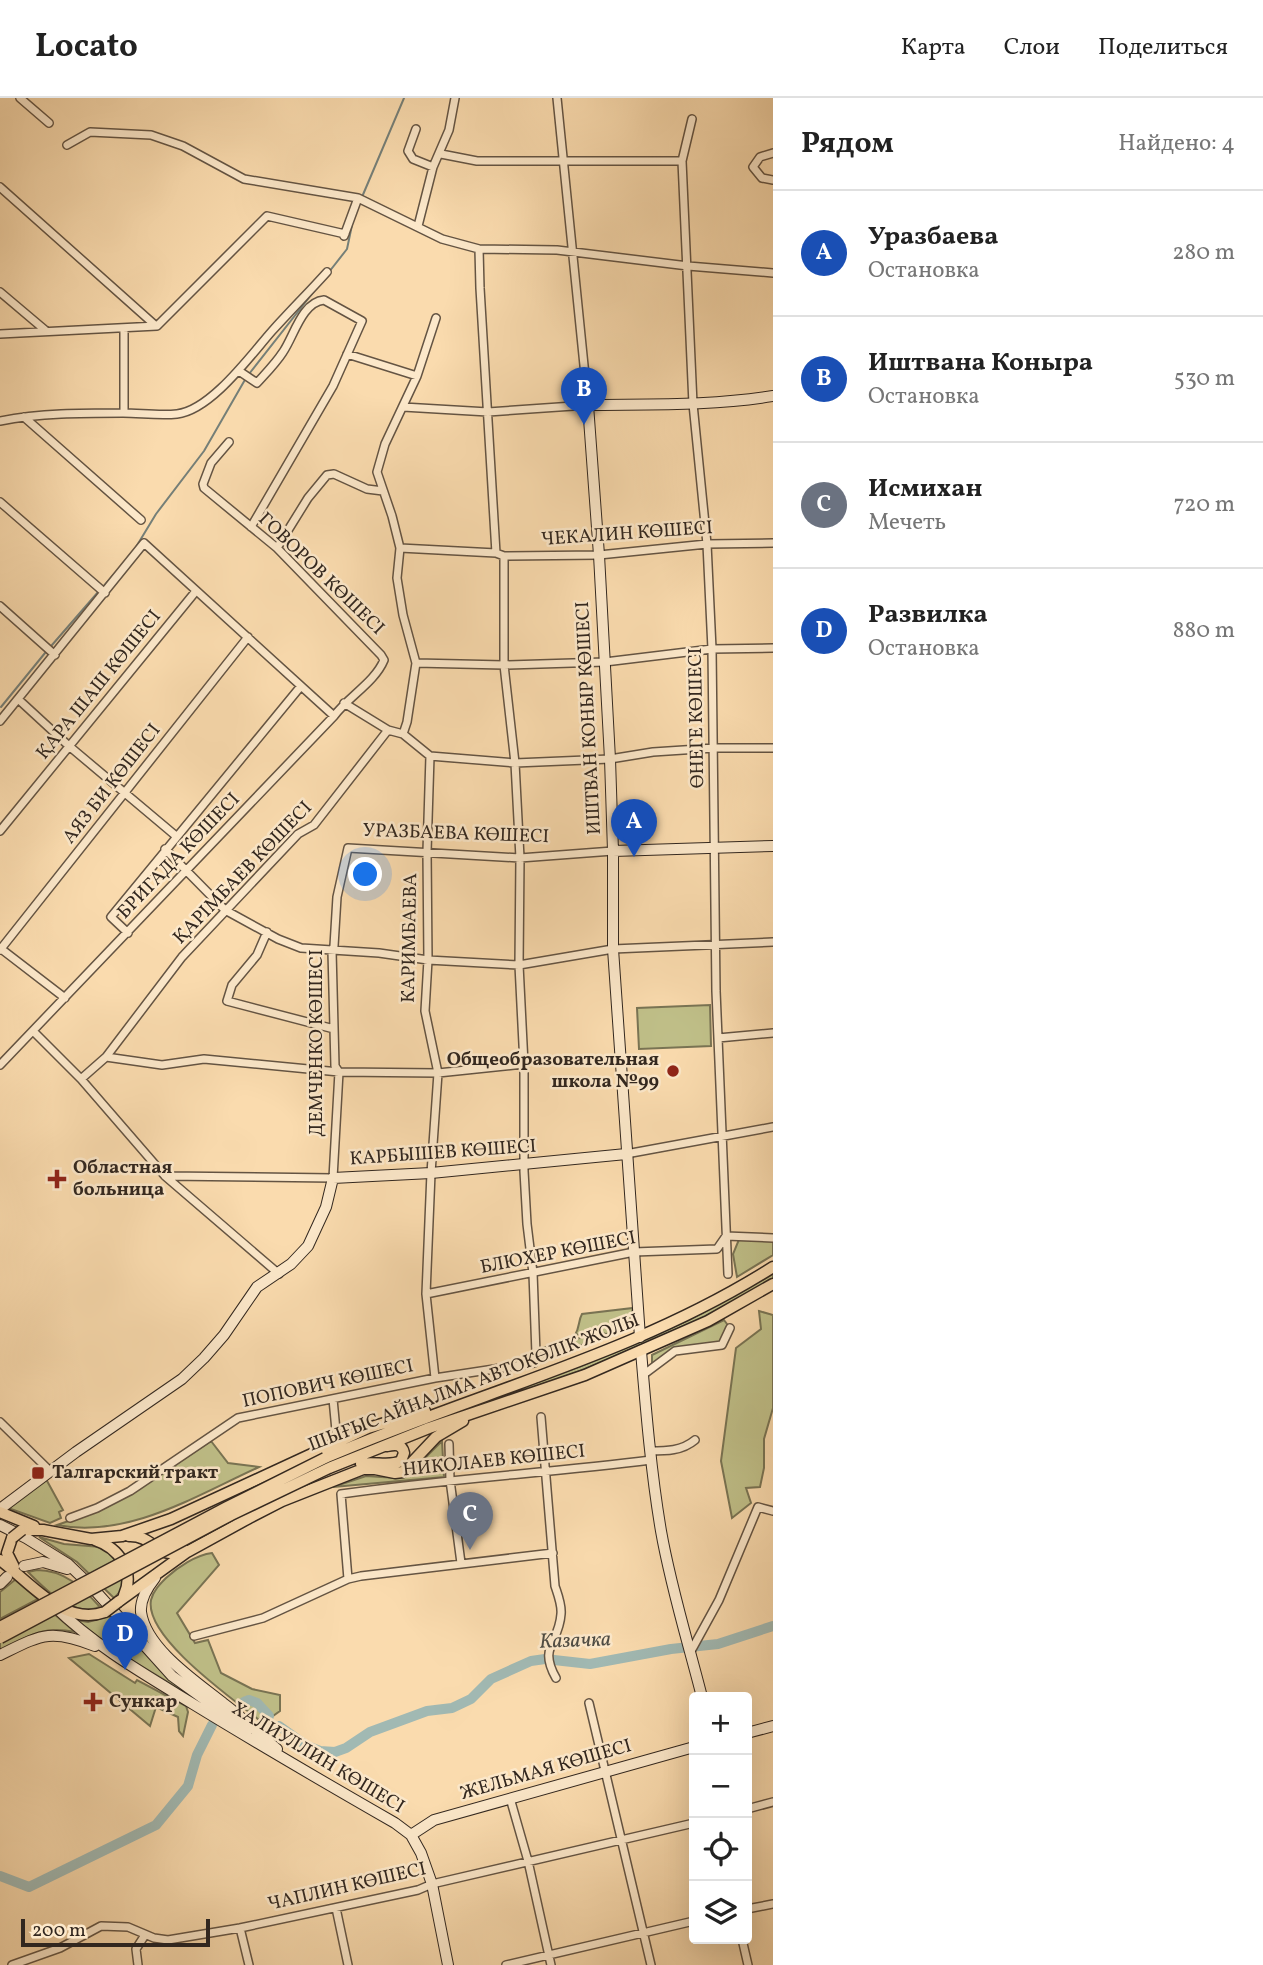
<!DOCTYPE html>
<html lang="ru">
<meta charset="utf-8">
<style>
body{margin:0;font-family:Vollkorn,serif;background:#f6f6f6;color:#222}
.controls{position:absolute;right:21px;bottom:21px;display:grid;overflow:hidden;border-radius:7px;box-shadow:0 7px 28px #0002}
.controls button{width:63px;height:63px;display:grid;place-items:center;padding:0;border:0;border-bottom:2px solid #e0e0e0;background:#fff;color:#222;font:35px sans-serif}
.scale{position:absolute;left:21px;bottom:18px;width:189px;box-sizing:border-box;padding-left:7px;border:4px solid #32271f;border-top:0;font-size:19px;line-height:24px;white-space:nowrap;color:#32271f;-webkit-text-stroke:5px #fce8ca;paint-order:stroke}
.you{position:absolute;left:366px;top:777px;width:24px;height:24px;margin:-18px;border:5px solid #fff;border-radius:50%;background:#1a73e8;box-shadow:0 0 0 10px #1a73e833}
.badge{display:grid;place-items:center;width:46px;height:46px;border-radius:50%;background:#2563eb;color:#fff;font-size:23px;font-weight:700}
.pin{position:absolute;translate:-50% -58px;filter:drop-shadow(0 2px 4px #0008)}
.pin::after{content:'';position:absolute;top:37px;width:24px;height:21px;background:inherit;clip-path:polygon(0 0,100% 0,50% 100%)}
.list{margin:0;padding:0;list-style:none}
h2{display:flex;justify-content:space-between;align-items:center;height:91px;margin:0;padding:0 28px;font-size:30px}
h2 small{font-size:23px;font-weight:400;color:#767676}
.list li{display:grid;grid-template-columns:46px 1fr auto;gap:21px;align-items:center;box-sizing:border-box;height:126px;padding:0 28px;border-top:2px solid #e0e0e0}
.list b{display:block;font-size:26px;white-space:nowrap}
.list p{margin:0;font-size:23px;white-space:nowrap;color:#767676}
.list em{font-size:23px;font-style:normal;color:#767676}
.icon{flex:none;width:38px;height:38px;fill:none;stroke:currentColor;stroke-width:2;stroke-linecap:round;stroke-linejoin:round}
.map{position:relative;flex:none;width:773px;height:1867px;overflow:hidden}
header{display:flex;align-items:center;gap:42px;box-sizing:border-box;height:98px;padding:0 35px;background:#fff;border-bottom:2px solid #e0e0e0}
header strong{font-size:33px}
nav{display:flex;gap:38px;margin-inline-start:auto;font-size:24px}
main{display:flex}
aside{flex:1;background:#fff}
.map>svg:first-child{display:block}
</style>
<header>
<strong>Locato</strong>
<nav><a>Карта</a><a>Слои</a><a>Поделиться</a></nav>
</header>
<main>
<div class="map">
<svg width="773" height="1867" viewBox="0 0 773 1867">
<rect width="100%" height="100%" fill="#fadbae"/>
<filter id="stains"><feTurbulence type="fractalNoise" baseFrequency=".00286" numOctaves="4"/><feColorMatrix values="0 0 0 0 .2 0 0 0 0 .09 0 0 0 0 .02 0 0 0 .5 -.17"/></filter>
<radialGradient id="worn" r=".72"><stop offset=".6" stop-color="#630" stop-opacity="0"/><stop offset="1" stop-color="#630" stop-opacity=".3"/></radialGradient>
<path fill="#c0c089" stroke="#797454" stroke-width="2" d="M710,907L711,948L639,951L637,910Z
M740,1139L773,1140V1157L737,1179L733,1156Z
M773,1176V1181L766,1186L691,1226L583,1272L392,1340L284,1385L391,1337L581,1268L689,1222Z
M633,1210L628,1231L606,1236L594,1233L575,1237C580,1229 578,1223 582,1216Z
M759,1213L773,1217V1310L764,1341V1370L760,1389L746,1390L751,1405L732,1420L721,1363L736,1250L761,1231Z
M724,1222L730,1230L722,1247L675,1253L652,1270V1257Z
M591,1237V1243L542,1264L539,1260L542,1250Z
M211,1343L228,1365L259,1369C197,1397 128,1441 57,1427L100,1412L133,1395Z
M442,1343L444,1379L333,1389L366,1378L397,1380L411,1374Z
M46,1381L63,1412L59,1414L61,1420L50,1425L8,1410Z
M39,1439L64,1446L101,1449L107,1451L125,1476L121,1493L114,1500L77,1464Z
M212,1455L219,1467L177,1515L195,1545L208,1542L221,1575L252,1591L280,1597V1613L263,1625C236,1603 144,1540 151,1502C153,1493 160,1486 166,1480C178,1469 196,1457 212,1455Z
M37,1472C64,1472 82,1489 100,1509C72,1520 46,1492 28,1474Z
M16,1481L38,1501L0,1521V1494Z
M53,1515L75,1534C43,1527 28,1538 0,1553V1544Z
M109,1518L186,1595L115,1552L76,1522L88,1524Z
M89,1556L135,1585L137,1582L186,1608L188,1614L183,1638L179,1633L178,1619L156,1609L150,1628L69,1560Z"/>
<g fill="none" stroke-linecap="round" stroke-linejoin="round">
<path stroke="#757f78" stroke-width="2" d="M362,99L404,0
M329,174L347,151L352,127
M249,276L315,192
M136,449L156,416L204,353L246,280
M103,489L115,475
M52,547L99,493
M1,609L45,555"/>
<path stroke="#a1b9b3" stroke-width="10" d="M244,1604L249,1602L257,1605L269,1618
M279,1628L307,1648L320,1653L335,1654L346,1650L370,1634L427,1613L452,1610L471,1601L491,1581L531,1563L545,1561L590,1566L671,1551L718,1546L773,1528
M0,1778L29,1789L156,1727L188,1688L197,1657L212,1627"/>
<defs>
<path id="street" d="M20,0L49,25
M692,21L682,63L693,306L707,446L712,551L716,893L728,1176
M416,31L408,53L413,61L433,69
M67,47L90,34L151,37L183,48L244,81L358,100L442,141L479,151L557,152L688,168L773,175
M773,55L760,59L753,69L762,80L773,82
M441,56L477,63H682
M0,89L156,228
M418,128L433,69L449,32L455,0
M344,138L358,100
M479,151L480,190L496,455
M0,194L45,232
M0,236L157,228L267,118L345,136
M347,256L417,278
M239,273L257,285C266,275 276,265 283,254C294,238 302,204 324,202L362,223L333,288L251,429
M403,309L488,314L588,307L557,0
M124,315V230
M24,319L141,422
M0,323C40,315 82,315 123,315C140,315 159,318 177,316C211,312 250,258 272,233C290,213 309,194 327,174
M0,404L105,495
M277,450L308,400L327,377L334,376L367,391L383,393
M400,450L496,455L504,458L599,457L707,446L773,445
M0,508L55,557
M416,565L504,567L605,564L712,551L773,550
M18,601L69,648L176,738
M344,605L388,632
M0,623L144,445L334,618
M403,636L407,624L416,565L403,517L397,480L400,450L392,418L377,374L385,346L417,278L436,220
M430,658L427,754L428,862L425,913L438,975L431,1075L426,1196L435,1280
M430,658L515,665L610,661L653,654L714,650H773
M0,733L196,493
M165,751L225,812L278,841L301,850L379,855L428,862L519,867L613,851L773,844
M267,834L257,857L232,887L227,903L334,931
M128,835L111,819L301,588
M0,850L65,900
M0,852L248,539
M33,933L81,981L165,1078L279,1176
M718,940L773,935
M106,959L162,967L204,961L339,974L438,975L524,966
M0,967L334,618C348,599 375,584 384,562L381,557L277,450L204,390L203,386L211,365L229,344
M81,981L106,959L182,859L298,736L314,727L388,632L403,636L430,658
M626,1056L773,1029
M165,1078L333,1080L339,974L335,968L332,853L334,848L337,799L348,750L520,760L613,753
M426,1196L634,1154L717,1151L726,1138L773,1140
M643,1277L675,1253L722,1247L730,1230
M333,1301L337,1343
M541,1319L555,1488C558,1497 562,1507 561,1516C559,1546 538,1548 556,1580
M0,1324L50,1373
M449,1346L450,1382L461,1465
M650,1353C666,1353 682,1353 695,1342
M70,1420L97,1410L130,1393L238,1320L435,1280L534,1265L536,1256L533,1175L527,1126L524,1073V966L519,867L520,760L515,665L504,567V458
M348,1481L341,1396C444,1381 548,1375 651,1362
M194,1538L263,1520L348,1481L361,1478L553,1455
M691,1553L719,1502L758,1409L773,1413
M589,1605L651,1867
M510,1700L528,1763L551,1867
M747,1711L773,1704
M336,1810L348,1867
M747,1811L773,1806
M240,1830L249,1867
M742,1841L748,1867
M12,1867L60,1850L101,1828L128,1829L154,1840L168,1842L240,1830L418,1792L432,1786L694,1725
M138,1867L136,1851L145,1837
M506,1867L694,1823"/>
<path id="secondary" d="M613,753L773,748
M640,1239L613,851V753L610,661L599,457L588,307C649,306 712,308 773,298
M641,1253C646,1313 651,1374 661,1433C671,1490 688,1544 702,1599
M0,1411L76,1354L182,1281L204,1260L224,1237L257,1189L291,1166L308,1148L326,1109L333,1080L431,1075L626,1056
M0,1427L26,1440L68,1466L90,1487L172,1578L247,1632
M24,1468L43,1464L67,1471
M155,1480C147,1490 140,1501 141,1514C146,1551 197,1584 223,1605C242,1619 259,1636 277,1651
M0,1486L7,1479
M54,1508C95,1548 144,1576 193,1606C260,1647 327,1686 395,1725L411,1737L421,1755L432,1786L448,1867
M0,1557C41,1537 50,1530 95,1548
M747,1635L773,1628
M411,1737L434,1722L694,1649"/>
<path id="primary" d="M325,1360C474,1295 635,1257 773,1169
M361,1366C374,1363 390,1369 401,1363L404,1355C402,1346 396,1346 387,1348
M329,1370L429,1330L585,1277L708,1223L773,1186
M0,1414L34,1428
M22,1432H43L91,1441L122,1438L171,1421L368,1330L425,1313
M129,1438C155,1437 158,1465 183,1451
M12,1440L7,1455L14,1469
M95,1442C119,1450 135,1473 124,1497
M0,1462C30,1484 64,1529 105,1514
M118,1504L187,1454L249,1420L282,1403L363,1371H375L395,1375L403,1374L436,1339L463,1323"/>
</defs>
<use href="#street" stroke="#645443" stroke-width="10"/>
<use href="#secondary" stroke="#32271f" stroke-width="12"/>
<use href="#primary" stroke="#32271f" stroke-width="13"/>
<use href="#street" stroke="#fce8ca" stroke-width="7"/>
<use href="#secondary" stroke="#fce8ca" stroke-width="10"/>
<use href="#primary" stroke="#fadbae" stroke-width="10"/>
<defs>
<path id="primary-bridge" d="M12,1440L22,1432
M105,1514L118,1504
M0,1529L227,1409L325,1360
M0,1540L231,1417L329,1370"/>
</defs>
<use href="#primary-bridge" stroke="#32271f" stroke-width="13" stroke-linecap="butt"/>
<use href="#primary-bridge" stroke="#fadbae" stroke-width="10"/>
</g>
<g fill="#8f2418" stroke="#fce8ca" stroke-width="2.5">
<circle cx="673" cy="973" r="7"/>
<path d="M53.5 1070.5h7v7h7v7h-7v7h-7v-7h-7v-7h7z"/>
<rect x="31" y="1368" width="14" height="14" rx="3.5"/>
<path d="M89.5 1593.5h7v7h7v7h-7v7h-7v-7h-7v-7h7z"/>
</g>
<g text-anchor="middle" dominant-baseline="central" stroke-width="5" stroke-linejoin="round" paint-order="stroke">
<g font-size="19" fill="#32271f" stroke="#fce8ca">
<text transform="translate(627 436) rotate(-4)">ЧЕКАЛИН КӨШЕСІ</text>
<text transform="translate(321 476) rotate(44)">ГОВОРОВ КӨШЕСІ</text>
<text transform="translate(99 587) rotate(-51)">ҚАРА ШАШ КӨШЕСІ</text>
<text transform="translate(589 620) rotate(-93)">ИШТВАН КОНЫР КӨШЕСІ</text>
<text transform="translate(697 620) rotate(-91)">ӨНЕГЕ КӨШЕСІ</text>
<text transform="translate(112 686) rotate(-52)">АЯЗ БИ КӨШЕСІ</text>
<text transform="translate(456 736) rotate(2)">УРАЗБАЕВА КӨШЕСІ</text>
<text transform="translate(179 758) rotate(-46)">БРИГАДА КӨШЕСІ</text>
<text transform="translate(243 775) rotate(-46)">ҚАРІМБАЕВ КӨШЕСІ</text>
<text transform="translate(410 840) rotate(-89)">КАРИМБАЕВА</text>
<text transform="translate(317 945) rotate(-90)">ДЕМЧЕНКО КӨШЕСІ</text>
<text transform="translate(443 1055) rotate(-4)">КАРБЫШЕВ КӨШЕСІ</text>
<text transform="translate(558 1155) rotate(-11)">БЛЮХЕР КӨШЕСІ</text>
<text transform="translate(474 1285) rotate(-21)">ШЫҒЫС АЙНАЛМА АВТОКӨЛІК ЖОЛЫ</text>
<text transform="translate(328 1286) rotate(-12)">ПОПОВИЧ КӨШЕСІ</text>
<text transform="translate(494 1363) rotate(-6)">НИКОЛАЕВ КӨШЕСІ</text>
<text transform="translate(318 1660) rotate(31)">ХАЛИУЛЛИН КӨШЕСІ</text>
<text transform="translate(546 1672) rotate(-16)">ЖЕЛЬМАЯ КӨШЕСІ</text>
<text transform="translate(347 1789) rotate(-13)">ЧАПЛИН КӨШЕСІ</text>
</g>
<g font-size="19" font-weight="bold" fill="#32271f" stroke="#fce8ca" text-anchor="start">
<text x="659" y="962" text-anchor="end">Общеобразовательная<tspan x="659" dy="22">школа №99</tspan></text>
<text x="73" y="1070">Областная<tspan x="73" dy="22">больница</tspan></text>
<text x="52" y="1375">Талгарский тракт</text>
<text x="109" y="1604">Сункар</text>
</g>
<g font-size="21" font-style="italic" fill="#4e4c44" stroke="#fce8ca">
<text transform="translate(575 1543) rotate(-2)">Казачка</text>
</g>
</g>
<rect width="100%" height="100%" filter="url(#stains)"/>
<rect width="100%" height="100%" fill="url(#worn)"/>
</svg>
<div class="controls">
<button>+</button>
<button>−</button>
<button><svg class="icon" aria-label="locate" viewBox="0 0 24 24"><circle cx="12" cy="12" r="6"/><path d="M12 2v4M12 18v4M2 12h4M18 12h4"/></svg></button>
<button><svg class="icon" aria-label="layers" viewBox="0 0 24 24"><path d="M12 4l9 5-9 5-9-5zM3 14l9 5 9-5"/></svg></button>
</div>
<div class="scale">200 m</div>
<div class="you"></div>
<div class="pin badge" style="left:634px;top:759px;background:#1a4fb4">A</div>
<div class="pin badge" style="left:584px;top:327px;background:#1a4fb4">B</div>
<div class="pin badge" style="left:470px;top:1452px;background:#6b7280">C</div>
<div class="pin badge" style="left:125px;top:1572px;background:#1a4fb4">D</div>
</div>
<aside>
<h2>Рядом<small>Найдено: 4</small></h2>
<ul class="list">
<li><span class="badge" style="background:#1a4fb4">A</span><div><b>Уразбаева</b><p>Остановка</p></div><em>280 m</em></li>
<li><span class="badge" style="background:#1a4fb4">B</span><div><b>Иштвана Коныра</b><p>Остановка</p></div><em>530 m</em></li>
<li><span class="badge" style="background:#6b7280">C</span><div><b>Исмихан</b><p>Мечеть</p></div><em>720 m</em></li>
<li><span class="badge" style="background:#1a4fb4">D</span><div><b>Развилка</b><p>Остановка</p></div><em>880 m</em></li>
</ul>
</aside>
</main>
